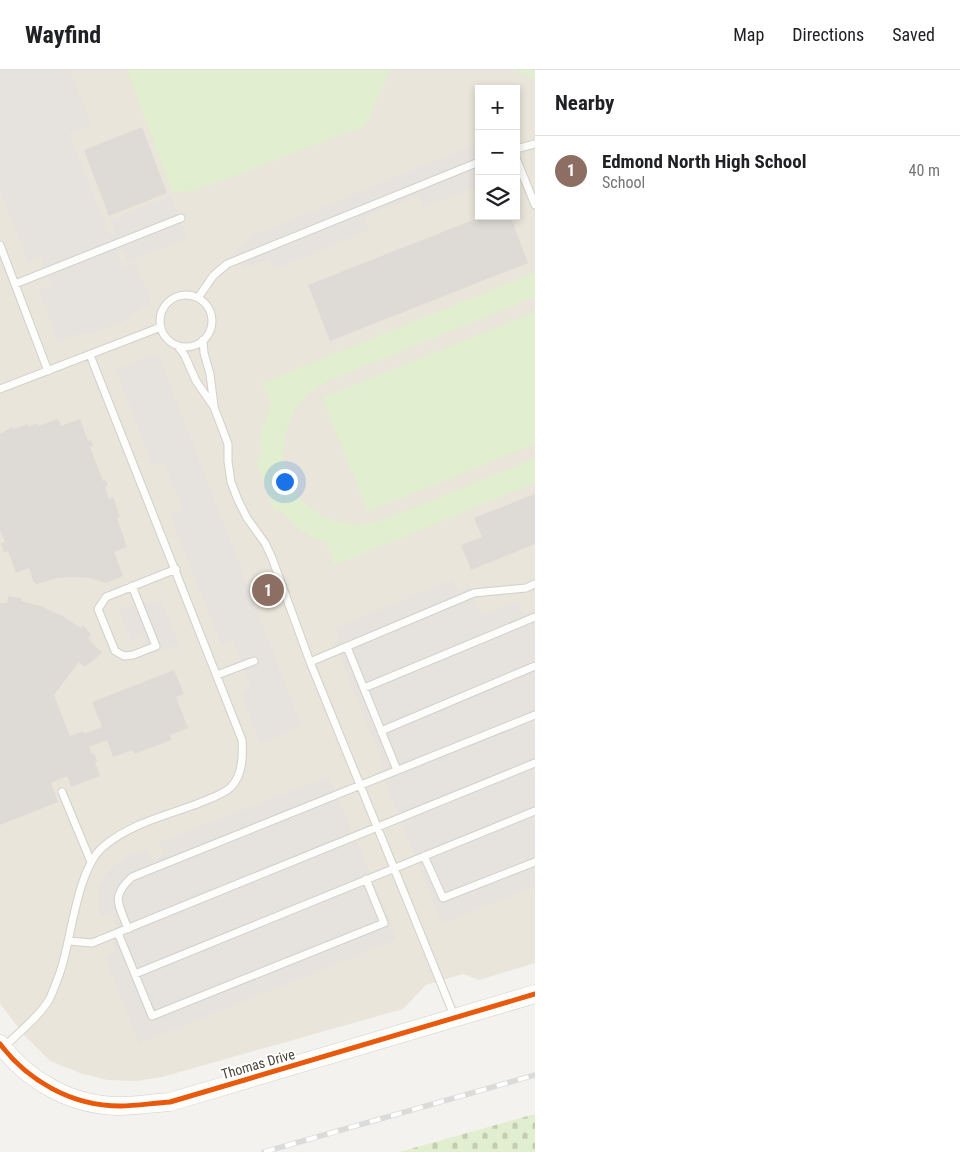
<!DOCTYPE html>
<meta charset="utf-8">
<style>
body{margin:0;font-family:"Roboto Condensed",sans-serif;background:#f6f6f6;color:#202124}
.controls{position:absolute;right:15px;top:15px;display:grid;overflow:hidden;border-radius:0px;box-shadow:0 2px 8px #0003}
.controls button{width:45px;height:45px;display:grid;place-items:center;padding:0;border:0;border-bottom:1px solid #e0e0e0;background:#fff;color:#202124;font:25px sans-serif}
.you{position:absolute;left:284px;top:411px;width:18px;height:18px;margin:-12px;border:4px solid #fff;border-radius:50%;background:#1a73e8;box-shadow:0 0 0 8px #1a73e833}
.badge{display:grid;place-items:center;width:32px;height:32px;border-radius:50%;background:#868178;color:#fff;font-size:16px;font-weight:700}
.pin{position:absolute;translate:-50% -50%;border:2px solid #fff;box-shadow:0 1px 5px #0006}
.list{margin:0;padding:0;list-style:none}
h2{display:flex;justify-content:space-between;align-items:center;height:65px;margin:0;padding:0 20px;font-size:21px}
h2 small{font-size:16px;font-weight:400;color:#757577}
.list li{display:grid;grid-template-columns:32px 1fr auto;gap:15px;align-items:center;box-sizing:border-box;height:70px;padding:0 20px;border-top:1px solid #e0e0e0}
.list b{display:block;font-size:19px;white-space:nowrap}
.list p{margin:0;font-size:16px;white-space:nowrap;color:#757577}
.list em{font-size:16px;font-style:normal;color:#757577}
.icon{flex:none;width:28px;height:28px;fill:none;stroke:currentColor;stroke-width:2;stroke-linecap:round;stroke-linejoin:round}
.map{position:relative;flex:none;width:535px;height:1082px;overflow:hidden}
header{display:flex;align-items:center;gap:30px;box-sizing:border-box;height:70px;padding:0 25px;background:#fff;border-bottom:1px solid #e0e0e0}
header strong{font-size:24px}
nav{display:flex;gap:28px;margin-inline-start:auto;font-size:18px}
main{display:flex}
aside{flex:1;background:#fff}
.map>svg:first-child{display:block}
</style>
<header>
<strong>Wayfind</strong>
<nav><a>Map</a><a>Directions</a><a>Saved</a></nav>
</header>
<main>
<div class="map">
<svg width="535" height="1082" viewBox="0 0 535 1082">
<defs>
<pattern id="cemetery-stones" width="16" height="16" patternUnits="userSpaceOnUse" patternTransform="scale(1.25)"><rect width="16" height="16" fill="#e1eecf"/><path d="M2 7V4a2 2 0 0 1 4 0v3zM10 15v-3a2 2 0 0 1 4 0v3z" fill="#c3cdb2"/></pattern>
</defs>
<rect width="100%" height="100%" fill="#f4f2ee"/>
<path fill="#eae5da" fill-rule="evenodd" d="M0,0H535V893L479,910L463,904L426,915L403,939L162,1007L137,1011L107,1010L80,1003L50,991L26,967L0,934ZM479,19H516V146H479Z"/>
<path fill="url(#cemetery-stones)" d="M535,1044V1082H399Z"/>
<path fill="#e1eecf" d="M127,0H390L365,56L194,121L172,122Z
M512,0H535V10Z
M535,202V227L326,312C317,318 308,323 302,331C263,378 290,450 353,454C363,455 373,452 383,450L535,388V413L335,495L326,473C306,467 293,455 279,439L275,441L256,392L260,390C258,369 263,354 271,335L262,313Z
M535,242V374L368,442L322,328Z"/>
<path fill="#e6e3df" d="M0,0H70L92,55L69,64L110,165L115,163L110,150L171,125L188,168L127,192L122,179L117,182L123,198L136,193L152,234L141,238L121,253L93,264L74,265L58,271L38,221L52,215L41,187L28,192L0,121Z
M473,75L479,86V116L423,138L418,126L364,147L370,160L274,200L269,188L243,199L236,181L251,166Z
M158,283L302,657L260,674L240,622L250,617L233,571L222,576L170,445L183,439L163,392L153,396L115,299Z
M453,509L459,522L470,518L481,545L518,530L523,543L535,539V816L442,854L381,701L385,699L334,572L339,570L334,558Z
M145,530L147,535L161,530L179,574L151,586L143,566L131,571L119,541Z
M329,706L398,869L139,974L104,886L116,881L113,873L115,848L113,842L100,847L98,834V818L106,804L117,793L132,784L146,778L152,790L164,785L159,772Z"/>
<path fill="#dedbd6" d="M142,57L167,123L109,146L84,80Z
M483,146H510L528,193L330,271L308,215Z
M58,349L61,356L80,349L88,371L91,370L93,376L90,377L103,411L106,410L108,416L105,417L109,429L113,427L120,447L117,448L127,477L114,482L123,506L106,513L91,508L73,507L57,508L37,514L33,511L29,498L16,503L8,481L4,483L1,473L5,472L0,460V364L12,357L13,359L28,354L29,357L37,353L38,356Z
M535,424V474L471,500L461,475L482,467L474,448Z
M8,526L21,528L22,531L43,537L64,547L81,558L83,555L91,564L88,568L102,583L85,597L79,592L54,625L70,666L83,661L84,664L102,657L92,632L174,600L184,624L176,627L188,658L170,665L172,670L134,684L133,680L113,687L107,670L89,677L92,684L94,683L97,691L95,692L100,706L71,717L67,706L51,713L58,732L0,755V533H7Z"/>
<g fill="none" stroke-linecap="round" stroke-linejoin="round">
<defs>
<path id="service" d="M516,79L535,74
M516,88L535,135
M0,175L48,301
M15,214L181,148
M160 251a26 26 0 1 1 52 0a26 26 0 1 1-52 0Z
M198,228L213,206L227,194L479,92
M203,270L204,283L210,304L214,336
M177,275L185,286L196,311L214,337L228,374V391L231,412L238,430L247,448L265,473L272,488L310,592L455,948
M0,319L161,257
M132,516L156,576L133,585L124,586L115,581L98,539L106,527L176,499
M347,577L397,700
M310,592L474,523L526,518L535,514
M217,605L254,591
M364,618L535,547
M381,661L535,596
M62,722L91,792
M424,786L443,828L535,792
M128,859C119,834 110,827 132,807L535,645
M118,863L152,946L384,853L366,809
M69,871L92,873L535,693
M135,904L535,741
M3,978C17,964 41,945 50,928C54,918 59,907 62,896C72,863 78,797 104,776C130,754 167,745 197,734C208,729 223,725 231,717C243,705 243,685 242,670L90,285"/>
<path id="tertiary" d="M0,974C28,1011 72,1036 120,1036C136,1036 153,1033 170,1032L535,924"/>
</defs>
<use href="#service" stroke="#d2d0cb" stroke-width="9"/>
<use href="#tertiary" stroke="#d2d0cb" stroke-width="19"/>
<use href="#service" stroke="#fdfdfc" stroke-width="7"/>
<use href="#tertiary" stroke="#fdfdfc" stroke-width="18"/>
<defs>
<path id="rail" d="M264,1082L535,1005"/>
</defs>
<use href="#rail" stroke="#dbdbda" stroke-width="5.5"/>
<use href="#rail" stroke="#fff" stroke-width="4" stroke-dasharray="11" stroke-linecap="butt"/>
<defs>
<path id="cycleway" d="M0,974C28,1011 72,1036 120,1036C136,1036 153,1033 170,1032L535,924"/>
</defs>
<use href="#cycleway" stroke="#fff" stroke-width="8"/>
<use href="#cycleway" stroke="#e8590c" stroke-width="5"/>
</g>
<g text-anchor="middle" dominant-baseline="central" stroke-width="4" stroke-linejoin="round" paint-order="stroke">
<g font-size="14" fill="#4b4439" stroke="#fff">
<text transform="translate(258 994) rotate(-16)">Thomas Drive</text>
</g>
</g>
</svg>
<div class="controls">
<button>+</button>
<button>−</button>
<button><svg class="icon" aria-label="layers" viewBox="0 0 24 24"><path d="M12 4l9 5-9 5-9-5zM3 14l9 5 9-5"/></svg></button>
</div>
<div class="you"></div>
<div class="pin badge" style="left:268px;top:520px;background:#8d6e63">1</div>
</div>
<aside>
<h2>Nearby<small></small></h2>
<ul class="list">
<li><span class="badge" style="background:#8d6e63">1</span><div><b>Edmond North High School</b><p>School</p></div><em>40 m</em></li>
</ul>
</aside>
</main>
